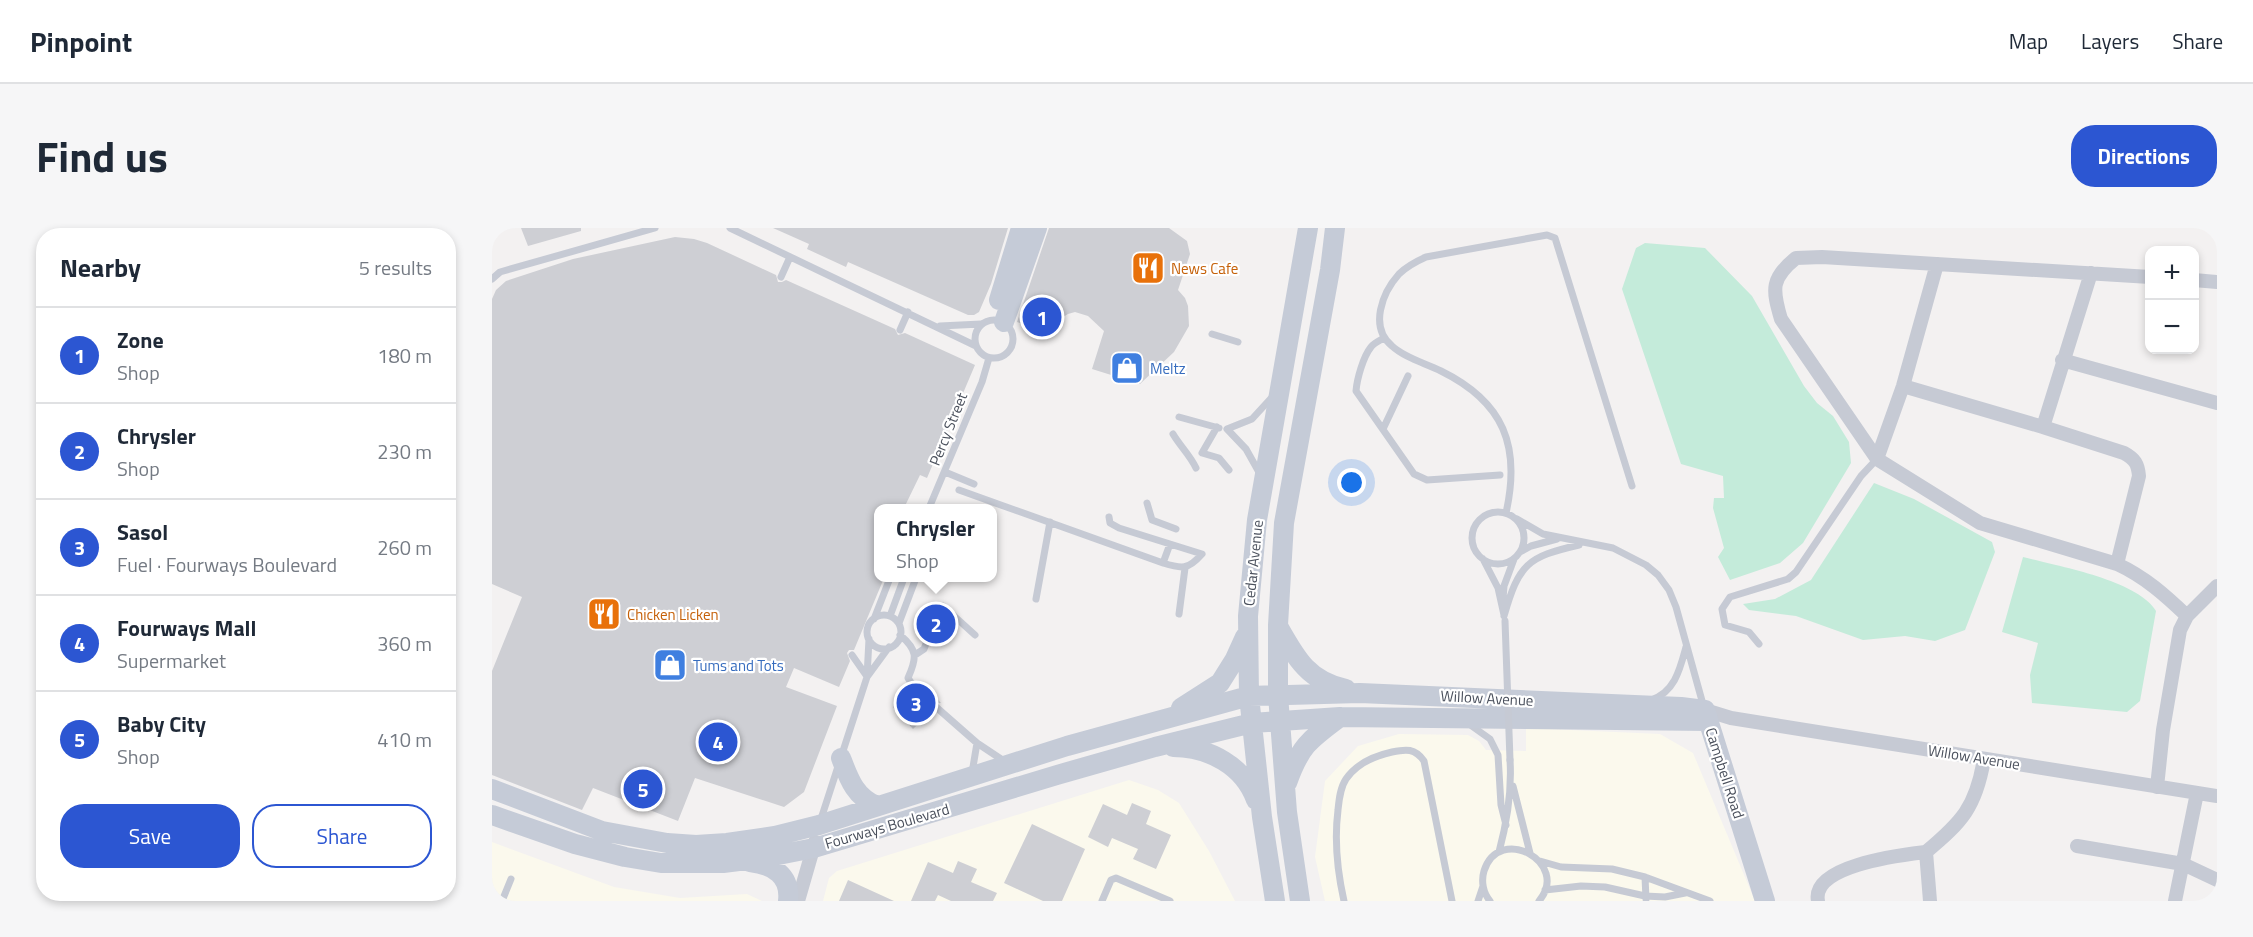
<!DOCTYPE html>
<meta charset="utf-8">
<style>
body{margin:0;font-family:"Titillium Web",sans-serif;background:#f6f6f7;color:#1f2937}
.controls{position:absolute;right:18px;top:18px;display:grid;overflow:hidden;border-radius:12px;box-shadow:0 3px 9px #0003}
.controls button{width:54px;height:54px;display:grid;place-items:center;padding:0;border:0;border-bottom:2px solid #e0e1e3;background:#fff;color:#1f2937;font:30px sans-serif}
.you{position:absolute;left:860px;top:255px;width:21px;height:21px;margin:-15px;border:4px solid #fff;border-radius:50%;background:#1a73e8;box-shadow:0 0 0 9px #1a73e833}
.badge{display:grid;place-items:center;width:39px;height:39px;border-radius:50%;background:#2c56d2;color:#fff;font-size:20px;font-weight:700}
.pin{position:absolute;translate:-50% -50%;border:3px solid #fff;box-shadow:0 2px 6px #0006}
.popup{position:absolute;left:382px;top:276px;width:123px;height:78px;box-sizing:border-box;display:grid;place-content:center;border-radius:12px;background:#fff;filter:drop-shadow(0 2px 4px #0005);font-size:20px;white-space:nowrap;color:#747a83}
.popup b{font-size:22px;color:#1f2937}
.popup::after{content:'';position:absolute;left:50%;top:100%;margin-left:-12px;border:12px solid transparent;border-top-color:#fff}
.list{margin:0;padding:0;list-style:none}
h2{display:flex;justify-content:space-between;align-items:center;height:78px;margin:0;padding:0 24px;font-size:26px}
h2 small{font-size:20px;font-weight:400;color:#747a83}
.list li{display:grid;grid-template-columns:39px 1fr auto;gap:18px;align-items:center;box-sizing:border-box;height:96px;padding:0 24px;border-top:2px solid #e0e1e3}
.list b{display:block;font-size:22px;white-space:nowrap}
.list p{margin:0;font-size:20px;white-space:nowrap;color:#747a83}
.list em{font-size:20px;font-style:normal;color:#747a83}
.actions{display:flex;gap:12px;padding:18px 24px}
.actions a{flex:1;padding:14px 0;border:2px solid #2c56d2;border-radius:24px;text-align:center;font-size:21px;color:#2c56d2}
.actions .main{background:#2c56d2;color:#fff}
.map{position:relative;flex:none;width:1725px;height:673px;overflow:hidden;border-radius:24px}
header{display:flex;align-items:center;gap:36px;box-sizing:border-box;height:84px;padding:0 30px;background:#fff;border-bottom:2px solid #e0e1e3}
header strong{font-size:28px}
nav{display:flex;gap:33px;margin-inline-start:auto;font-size:21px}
.intro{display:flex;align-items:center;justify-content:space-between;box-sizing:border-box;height:144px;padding:0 36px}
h1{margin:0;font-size:42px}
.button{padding:15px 27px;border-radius:24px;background:#2c56d2;color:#fff;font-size:21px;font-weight:700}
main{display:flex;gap:36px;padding:0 36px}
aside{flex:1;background:#fff;border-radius:24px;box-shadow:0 3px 9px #0003}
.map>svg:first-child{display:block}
</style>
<header>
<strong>Pinpoint</strong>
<nav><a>Map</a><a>Layers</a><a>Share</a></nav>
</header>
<div class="intro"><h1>Find us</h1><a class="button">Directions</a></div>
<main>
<aside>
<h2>Nearby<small>5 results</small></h2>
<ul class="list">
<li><span class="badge">1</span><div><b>Zone</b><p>Shop</p></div><em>180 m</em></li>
<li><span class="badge">2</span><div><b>Chrysler</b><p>Shop</p></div><em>230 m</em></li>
<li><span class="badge">3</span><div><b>Sasol</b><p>Fuel · Fourways Boulevard</p></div><em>260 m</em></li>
<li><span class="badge">4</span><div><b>Fourways Mall</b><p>Supermarket</p></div><em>360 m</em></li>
<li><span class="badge">5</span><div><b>Baby City</b><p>Shop</p></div><em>410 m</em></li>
</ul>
<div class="actions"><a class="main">Save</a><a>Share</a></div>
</aside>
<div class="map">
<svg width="1725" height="673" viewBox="0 0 1725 673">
<rect width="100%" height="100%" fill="#f3f1f1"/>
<path fill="#fbf9ed" d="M1034,500L1168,506L1201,525L1263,673H833L823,629L833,553L866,518L907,506L976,507L987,513L994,522L1034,523Z
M637,552L666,562L687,575L717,623L743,673H331L337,650L345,643Z
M0,614L122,659L188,670L255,666L270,673H0Z"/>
<path fill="#c4ebda" d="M1153,15L1213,20L1260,68L1312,158L1325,175L1341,188L1357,214L1359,235L1311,315L1288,335L1238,352L1226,329L1232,320L1221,280L1222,270H1232L1231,248L1189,236L1130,61L1144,20Z
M1382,255L1422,271L1500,314L1503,324L1473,402L1443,413L1413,408L1371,412L1304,388L1257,382L1251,376L1283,371L1319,352Z
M1531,329C1565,338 1646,352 1664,383L1648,473L1635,484L1540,475L1538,447L1546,415L1510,404Z"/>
<path fill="#cecfd4" d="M29,0H89V3L36,18Z
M281,0H516L499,56L487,84L482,87H476L356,34L354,39L315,21L317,16Z
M557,0H677L695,13L698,26L686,62L693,70L696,78L697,98L682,124L648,156L600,141L612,103L596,88L583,84L576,86L564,93L555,104L525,94Z
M183,9L202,11L215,15L284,47L286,54H290L294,52L403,101L406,107L413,105L483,137L435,250L428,247L412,280H387V350H392L362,422H357L355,425L358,433L347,459L302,440L294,459L345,478L312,564L292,579L203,550L186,593L101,560L90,582L0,547V443L30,369L0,356V71L4,62L14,53L81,31Z
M428,453L449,475H440L438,478L440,483L421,501L401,479L418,463H426Z
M640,575L659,583L654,596L679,607L664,641L641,631L646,621L620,610L616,619L596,609L611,576L635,587Z
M540,596L593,621L570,673H551L512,655Z
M466,633L485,641L479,654L505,665L501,673H459L446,667L443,673H419L436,634L461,645Z
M356,652L402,673H347Z"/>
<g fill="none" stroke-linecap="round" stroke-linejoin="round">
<path stroke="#c6cad4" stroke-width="7" d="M238,0L484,118
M289,49L298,29
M0,51L8,44L163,0
M483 111a19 19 0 1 1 38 0a19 19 0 1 1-38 0Z
M448,98L489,96
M408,102L416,84
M720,106L746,114
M892,110C887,113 882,115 879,119C871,129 865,151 864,163L922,246L935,252L1008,247
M687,189L727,200
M725,199L710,225L727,230L737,242
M891,201L916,148
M681,206C688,218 698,227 704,240
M453,244L482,256
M768,246L754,221L735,201L760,191L782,167
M467,262L671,335C690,341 696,342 710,326L678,316L671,335
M655,275L660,292L684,301
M437,280L490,154L497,130
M980 310a26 26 0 1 1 52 0a26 26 0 1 1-52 0Z
M1014,285C1029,218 1012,174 949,143C933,135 913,130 900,118C877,99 890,65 907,46C915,38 925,33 934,29L1055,7L1063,10L1140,258
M617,289L618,295L627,300L678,316
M1025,291L1051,306L1121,320L1154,337L1166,347L1177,362L1184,379L1212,480
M1028,324L1039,318L1065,311
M991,331L1006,360L1012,387
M544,371L558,294
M1011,371L1012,358L1022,331
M687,386L693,340
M375 404a17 17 0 1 1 34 0a17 17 0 1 1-34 0Z
M398,388L412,350
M1012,388C1027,336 1035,329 1087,317
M382,391L398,350
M407,395L424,350
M408,407C426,422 425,430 416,450L422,459
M1267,416L1257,404L1233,397L1230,381L1238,369L1296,351L1304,344L1369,248L1385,231
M360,427L374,447
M423,427L432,421L448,380L451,378L483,407
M375,449L397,419
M1159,472C1183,464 1188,441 1194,419
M444,479L485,515L512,533
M977,496L998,511L1006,527L1009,577L1014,597
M480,545L485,515
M1021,558L1038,625
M328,594L375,449L377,411
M1007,624C1015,594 1020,563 1018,532
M1048,633L1069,639L1120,641L1153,649L1218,673
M1153,649L1154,671
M1053,662L1089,658L1113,659L1153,668L1173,669L1193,665
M10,673L19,651
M610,673L619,652L624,650L678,673
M852,673C845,642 842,614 846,582C847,572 848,560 854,551C865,535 882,528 900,524C914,521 923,520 932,533L960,673
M986,673L991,658
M998,673C991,665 989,653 992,643C1007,595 1079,635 1047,673"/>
<path stroke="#c6cad4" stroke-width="14" d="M1658,49L1330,29L1304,30C1279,50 1280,61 1289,91L1385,231L1488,295L1625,336C1653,349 1673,367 1695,388
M1702,52L1725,54
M1570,132L1725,175
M1411,158L1551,199L1632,225C1643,231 1646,236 1647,248L1625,336
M1551,199L1599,45
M1385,231L1411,158L1445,36
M1213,482L1239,490L1725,568
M1665,559L1671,502L1688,402L1695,388L1725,358
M1585,618L1691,636L1725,652
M306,673L323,614
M1326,673C1319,637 1410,627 1434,624
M1438,673L1434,624C1470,594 1484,579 1492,531
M1683,673L1705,565"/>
<path stroke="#c5cbd7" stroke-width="20" d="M507,72L529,0
M512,94L545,0
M786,398C804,430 816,453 854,461
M689,480L728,455L743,431L753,409
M681,519C717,519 752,538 764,572
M349,530C357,551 363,569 385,578
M795,555C808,518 817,512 848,489
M0,561L110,603L175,615L204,617L235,615L283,608L327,597L575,518L757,468L868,465L1189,479L1213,482L1273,673
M0,587L83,616L133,629L169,635H231L271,630L322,620L565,547L663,519L760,495L848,489L1216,493
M258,634C281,637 299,647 296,673
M783,673L770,589L757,468L756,388L765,292L816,0
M808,673L795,584L786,467V397L792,295L838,42L843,0"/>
<path stroke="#c6cad4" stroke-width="7" d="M1013,393L1018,532"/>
</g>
<defs>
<symbol id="restaurant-square" viewBox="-11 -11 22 22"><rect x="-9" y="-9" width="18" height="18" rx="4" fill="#e8710a" stroke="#fff"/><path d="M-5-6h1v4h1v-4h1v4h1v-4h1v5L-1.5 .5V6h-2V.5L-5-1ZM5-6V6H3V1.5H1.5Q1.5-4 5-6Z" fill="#fff"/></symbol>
<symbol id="shop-square" viewBox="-11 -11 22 22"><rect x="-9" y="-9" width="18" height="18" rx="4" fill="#3f7fe0" stroke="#fff"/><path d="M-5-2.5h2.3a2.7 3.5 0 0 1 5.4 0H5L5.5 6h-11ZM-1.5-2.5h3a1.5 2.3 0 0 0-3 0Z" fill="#fff"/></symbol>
</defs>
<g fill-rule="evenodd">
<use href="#restaurant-square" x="637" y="21" width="38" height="38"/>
<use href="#shop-square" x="616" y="121" width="38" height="38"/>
<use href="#restaurant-square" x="93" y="367" width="38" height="38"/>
<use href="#shop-square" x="159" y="418" width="38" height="38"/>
</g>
<g text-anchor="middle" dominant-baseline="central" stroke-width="4.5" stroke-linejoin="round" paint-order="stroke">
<g font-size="15" fill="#c56008" stroke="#fff" text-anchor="start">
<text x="679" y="40">News Cafe</text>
<text x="135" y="386">Chicken Licken</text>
</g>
<g font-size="15" fill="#366cbe" stroke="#fff" text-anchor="start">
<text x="658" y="140">Meltz</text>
<text x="201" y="437">Tums and Tots</text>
</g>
<g font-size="15" fill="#4a505c" stroke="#fff">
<text transform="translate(456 201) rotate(-68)">Percy Street</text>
<text transform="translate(761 335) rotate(-84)">Cedar Avenue</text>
<text transform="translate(995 470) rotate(3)">Willow Avenue</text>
<text transform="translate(1482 529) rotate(9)">Willow Avenue</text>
<text transform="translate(1233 545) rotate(72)">Campbell Road</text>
<text transform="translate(395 598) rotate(-16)">Fourways Boulevard</text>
</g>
</g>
</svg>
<div class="controls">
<button>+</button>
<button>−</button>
</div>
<div class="you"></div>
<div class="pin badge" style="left:550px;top:89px">1</div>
<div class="pin badge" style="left:444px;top:396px">2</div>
<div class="popup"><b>Chrysler</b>Shop</div>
<div class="pin badge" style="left:424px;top:475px">3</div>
<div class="pin badge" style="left:226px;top:514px">4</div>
<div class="pin badge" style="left:151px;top:561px">5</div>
</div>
</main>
